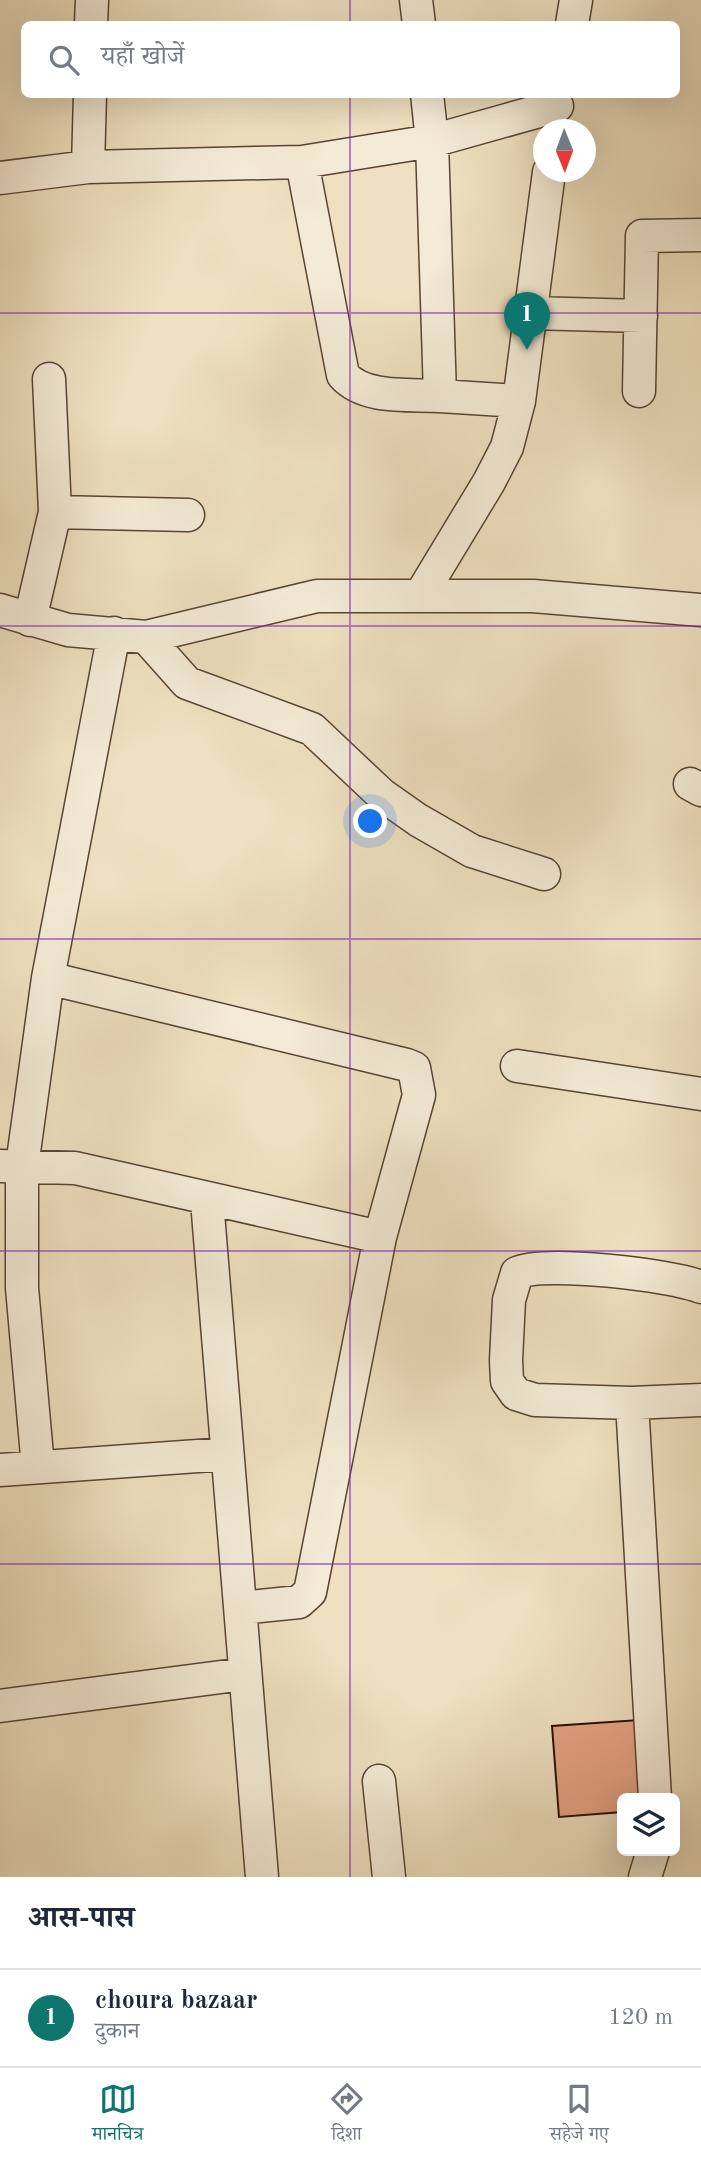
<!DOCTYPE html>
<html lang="hi">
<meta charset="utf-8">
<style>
body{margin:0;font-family:"Old Standard TT","Noto Serif Devanagari",serif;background:#f6f6f7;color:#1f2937}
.controls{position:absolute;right:21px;bottom:21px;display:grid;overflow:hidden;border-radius:10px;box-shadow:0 7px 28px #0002}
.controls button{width:63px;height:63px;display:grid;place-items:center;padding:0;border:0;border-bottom:2px solid #e0e1e3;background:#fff;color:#1f2937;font:35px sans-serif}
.compass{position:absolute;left:533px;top:119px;width:63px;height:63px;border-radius:50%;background:#fff;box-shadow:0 7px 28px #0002;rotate:179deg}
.you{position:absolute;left:371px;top:822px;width:24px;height:24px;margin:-18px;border:5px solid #fff;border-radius:50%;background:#1a73e8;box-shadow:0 0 0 10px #1a73e833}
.badge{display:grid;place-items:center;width:46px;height:46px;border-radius:50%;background:#0f766e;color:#fff;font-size:23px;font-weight:700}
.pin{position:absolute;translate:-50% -58px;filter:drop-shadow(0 2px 4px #0008)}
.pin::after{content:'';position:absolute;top:37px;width:24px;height:21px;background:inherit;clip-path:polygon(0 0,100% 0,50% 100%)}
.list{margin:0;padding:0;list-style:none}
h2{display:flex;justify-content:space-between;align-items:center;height:91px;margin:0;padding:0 28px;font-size:30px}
h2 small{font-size:23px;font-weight:400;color:#747a83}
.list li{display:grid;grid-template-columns:46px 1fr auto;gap:21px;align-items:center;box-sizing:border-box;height:98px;padding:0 28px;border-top:2px solid #e0e1e3}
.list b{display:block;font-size:26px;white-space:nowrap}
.list p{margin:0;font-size:23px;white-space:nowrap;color:#747a83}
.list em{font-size:23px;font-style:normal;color:#747a83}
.icon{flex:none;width:38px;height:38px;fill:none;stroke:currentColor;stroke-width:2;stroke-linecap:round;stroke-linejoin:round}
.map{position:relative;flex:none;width:701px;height:1877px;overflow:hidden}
.search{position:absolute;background:#fff;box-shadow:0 7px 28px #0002;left:21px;right:21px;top:21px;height:77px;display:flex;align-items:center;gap:18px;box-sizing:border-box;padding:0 24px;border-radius:10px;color:#747a83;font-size:26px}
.sheet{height:189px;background:#fff}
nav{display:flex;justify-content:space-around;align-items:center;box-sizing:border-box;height:98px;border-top:2px solid #e0e1e3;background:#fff;font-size:19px;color:#747a83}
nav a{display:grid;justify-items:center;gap:4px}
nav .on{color:#0f766e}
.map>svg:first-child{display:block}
</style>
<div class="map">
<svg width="701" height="1877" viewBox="0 0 701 1877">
<rect width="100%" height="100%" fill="#eee0c0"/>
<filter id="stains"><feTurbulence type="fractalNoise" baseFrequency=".00286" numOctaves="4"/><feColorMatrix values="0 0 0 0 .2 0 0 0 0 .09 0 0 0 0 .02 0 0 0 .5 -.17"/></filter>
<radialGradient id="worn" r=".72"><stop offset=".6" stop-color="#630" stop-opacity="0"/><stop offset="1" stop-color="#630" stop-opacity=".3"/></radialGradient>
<path fill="#e6a386" stroke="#271005" stroke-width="2" d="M639,1720L645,1798H622V1812L559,1817L552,1726Z"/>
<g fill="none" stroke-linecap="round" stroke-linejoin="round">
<defs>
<path id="minor" d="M416,0L419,24
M91,24L92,0
M572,24L576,0
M427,94L432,141L440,396L519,401
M302,162L343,375C365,400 410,394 440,396
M88,167L90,94
M0,178L88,167L302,162L432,141L557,106
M531,313L641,316
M639,391L642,236L701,235
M55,512L188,515
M420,596L489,482L507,447L519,401L549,172
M0,610L68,630L146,637L317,596H533L701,610
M30,620L55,512L49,379
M146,637L187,683L312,729L381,794L418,820L472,851L544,874
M690,784L701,790
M48,978L407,1065L414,1068L419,1095L380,1237L310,1592L299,1602L241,1608
M517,1066L701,1094
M1,1166L75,1168L380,1237
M207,1201L262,1877
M632,1403L701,1400
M38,1467L22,1288V1166L48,978L114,633
M0,1470L226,1454
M0,1706L244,1674
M379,1781L389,1877
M655,1798L632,1403L535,1400L516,1394L507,1381L506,1360L509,1300L517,1273C542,1260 673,1275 701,1287
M645,1877L653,1851"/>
</defs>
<use href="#minor" stroke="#594434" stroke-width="35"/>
<use href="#minor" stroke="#f4ebd6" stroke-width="32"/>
</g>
<path fill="none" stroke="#7b2cbf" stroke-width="2" stroke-opacity="0.55" d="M350,0V24M350,94V1877M0,313H701M0,626H701M0,939H701M0,1251H701M0,1564H701"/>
<rect width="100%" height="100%" filter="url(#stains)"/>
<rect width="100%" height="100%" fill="url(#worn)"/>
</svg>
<div class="controls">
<button><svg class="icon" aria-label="layers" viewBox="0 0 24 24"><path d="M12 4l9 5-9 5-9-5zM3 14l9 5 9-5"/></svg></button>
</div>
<svg class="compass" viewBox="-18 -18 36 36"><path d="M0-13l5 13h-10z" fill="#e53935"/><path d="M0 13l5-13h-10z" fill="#747a83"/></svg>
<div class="you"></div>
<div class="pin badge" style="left:527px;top:350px">1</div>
<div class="search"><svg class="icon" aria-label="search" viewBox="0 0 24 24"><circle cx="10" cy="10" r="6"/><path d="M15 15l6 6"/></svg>यहाँ खोजें</div>
</div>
<section class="sheet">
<h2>आस-पास<small></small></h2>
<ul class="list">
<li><span class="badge">1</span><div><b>choura bazaar</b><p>दुकान</p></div><em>120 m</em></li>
</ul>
</section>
<nav>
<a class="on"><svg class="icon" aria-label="map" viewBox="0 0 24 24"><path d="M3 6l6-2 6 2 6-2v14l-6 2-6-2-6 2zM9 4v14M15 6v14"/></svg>मानचित्र</a>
<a><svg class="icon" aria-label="directions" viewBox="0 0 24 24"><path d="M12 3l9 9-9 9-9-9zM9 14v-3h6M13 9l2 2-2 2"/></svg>दिशा</a>
<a><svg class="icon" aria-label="saved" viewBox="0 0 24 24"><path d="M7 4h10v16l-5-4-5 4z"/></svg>सहेजे गए</a>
</nav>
